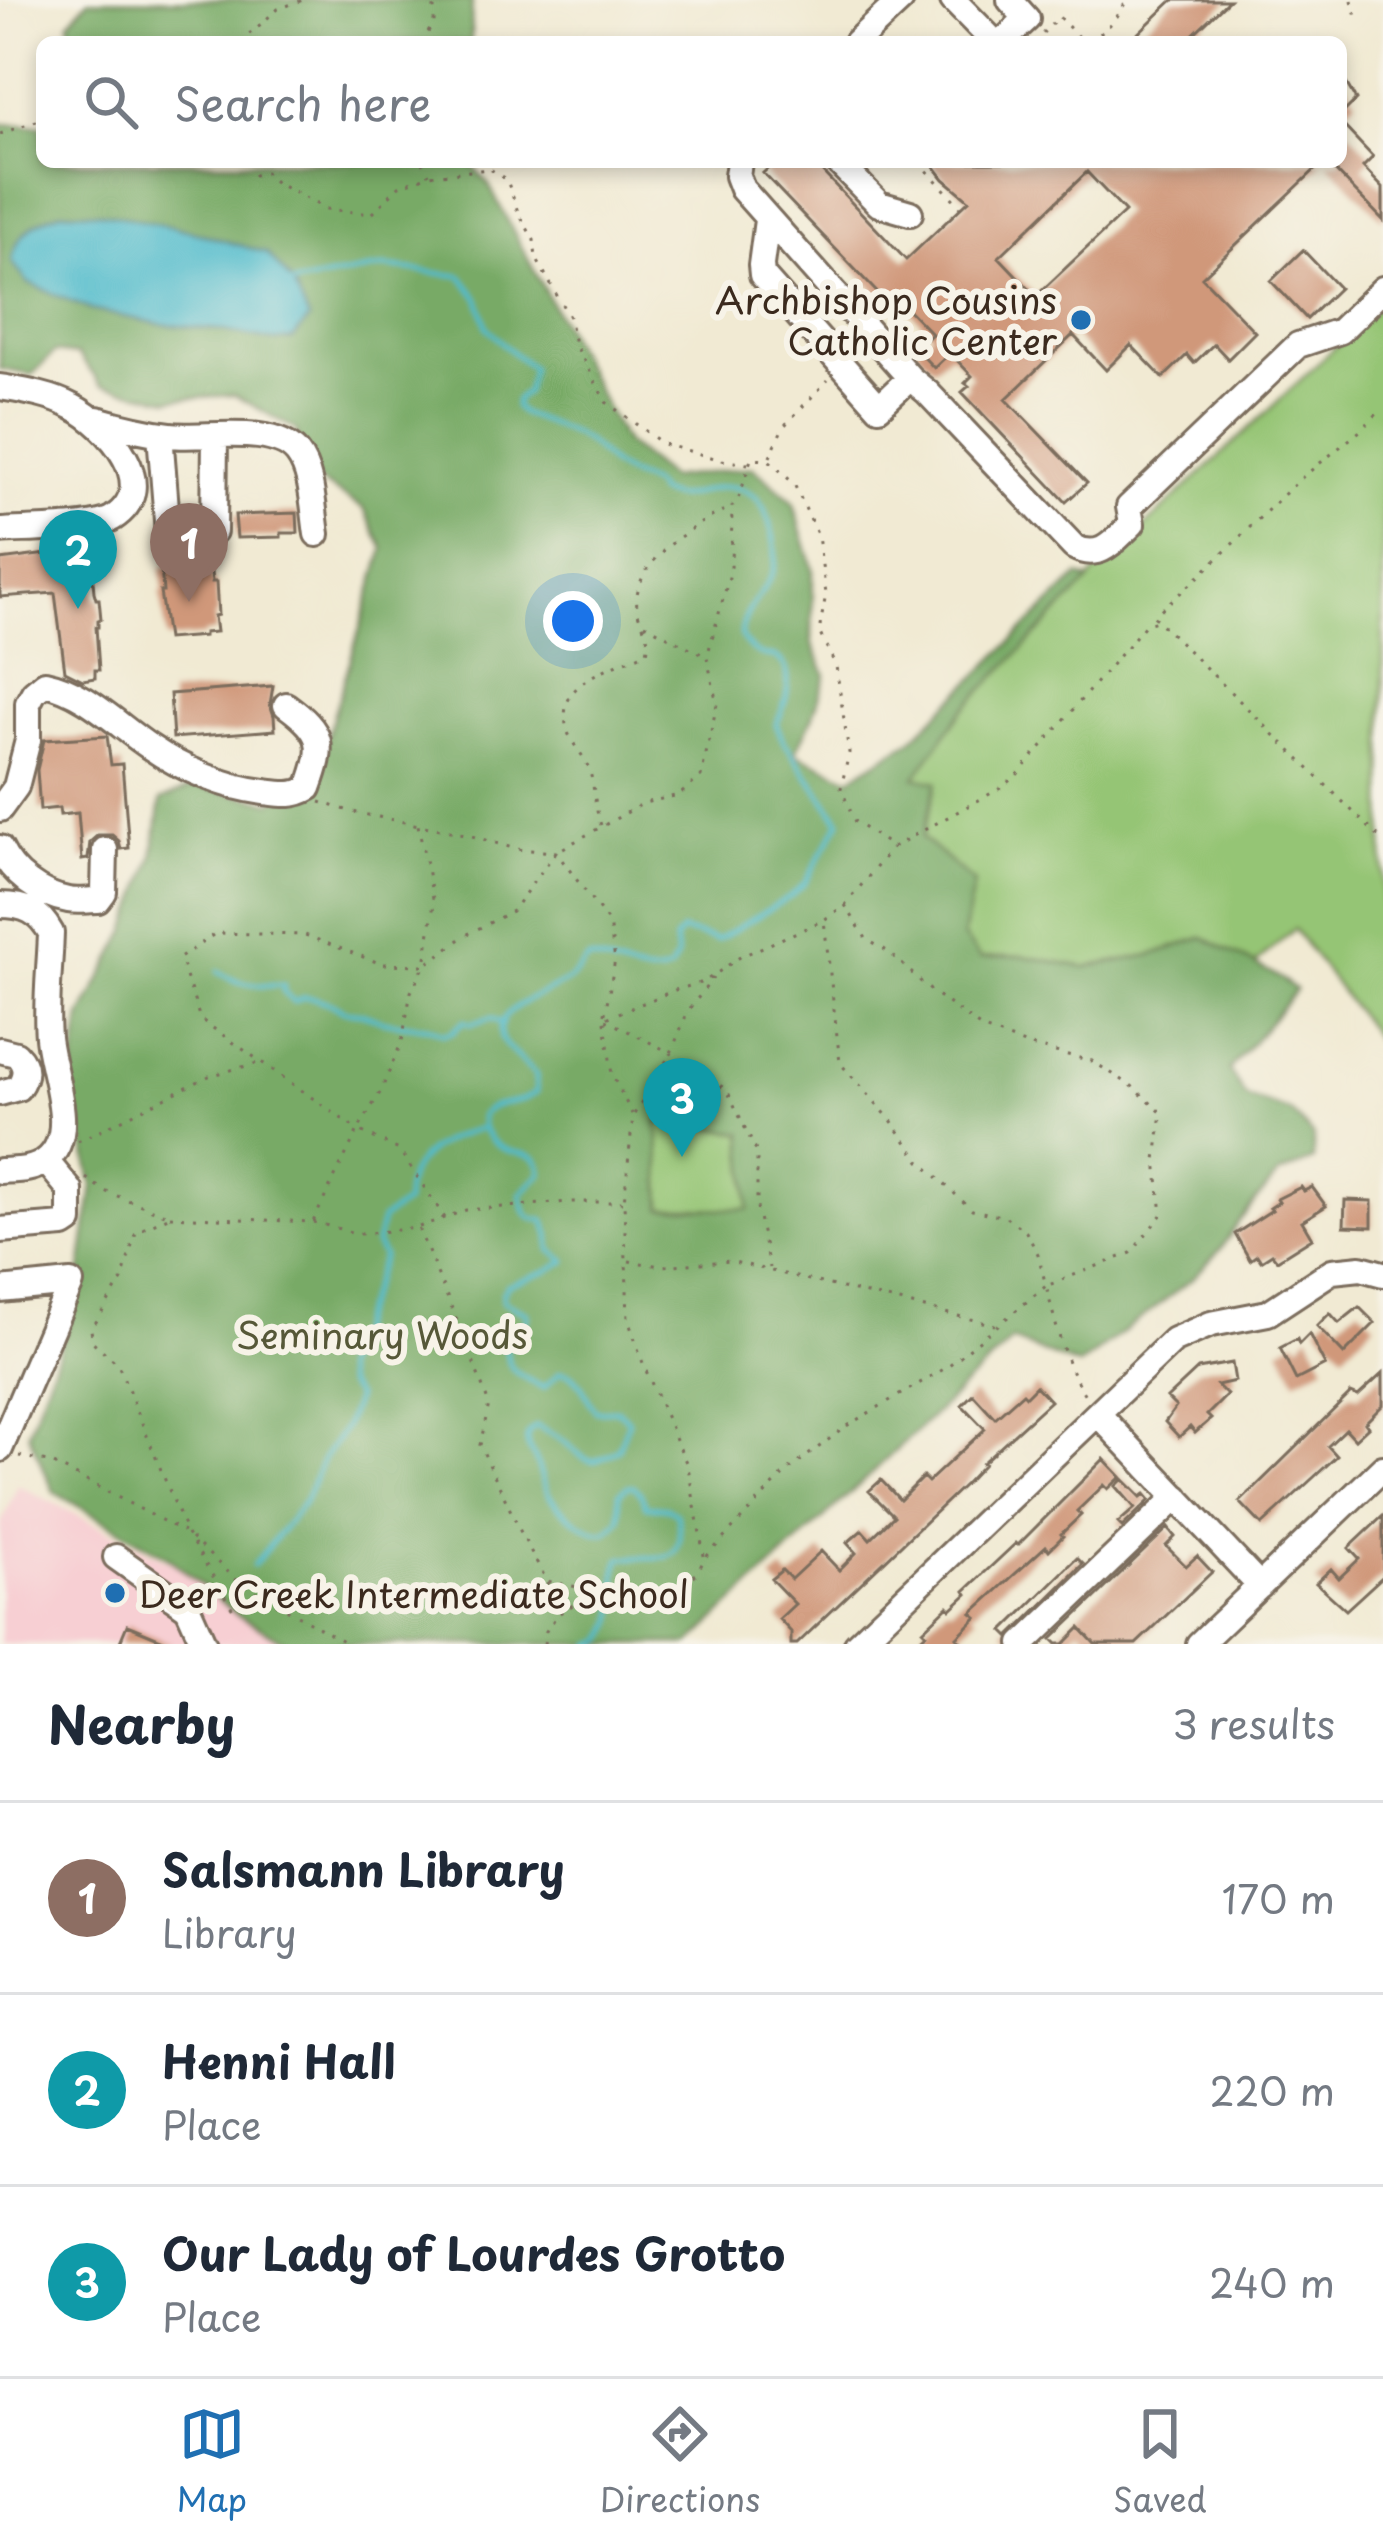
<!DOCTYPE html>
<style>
body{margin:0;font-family:"Playpen Sans",sans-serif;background:#f6f6f7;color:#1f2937}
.you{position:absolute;left:573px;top:621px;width:42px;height:42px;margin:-30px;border:9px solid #fff;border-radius:50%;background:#1a73e8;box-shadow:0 0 0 18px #1a73e833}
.badge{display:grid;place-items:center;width:78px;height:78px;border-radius:50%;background:#1f6fb2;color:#fff;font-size:39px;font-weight:700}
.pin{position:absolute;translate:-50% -99px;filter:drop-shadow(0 3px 6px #0008)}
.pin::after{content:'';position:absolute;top:63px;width:42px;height:36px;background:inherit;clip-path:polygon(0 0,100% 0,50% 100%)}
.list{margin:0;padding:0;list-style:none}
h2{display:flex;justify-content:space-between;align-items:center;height:156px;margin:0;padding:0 48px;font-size:51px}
h2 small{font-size:39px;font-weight:400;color:#747a83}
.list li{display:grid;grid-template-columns:78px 1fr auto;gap:36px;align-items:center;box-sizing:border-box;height:192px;padding:0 48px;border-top:3px solid #e0e1e3}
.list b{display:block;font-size:45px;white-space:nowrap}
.list p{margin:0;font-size:39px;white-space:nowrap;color:#747a83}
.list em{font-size:39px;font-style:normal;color:#747a83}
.icon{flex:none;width:66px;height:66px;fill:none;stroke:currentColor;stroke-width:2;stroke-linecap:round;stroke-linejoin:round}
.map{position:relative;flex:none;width:1383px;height:1644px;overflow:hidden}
.search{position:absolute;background:#fff;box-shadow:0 6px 18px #0003;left:36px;right:36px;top:36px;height:132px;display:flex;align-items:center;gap:30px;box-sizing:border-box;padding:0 42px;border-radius:18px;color:#747a83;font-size:45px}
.sheet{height:732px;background:#fff}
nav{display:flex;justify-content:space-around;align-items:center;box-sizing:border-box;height:168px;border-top:3px solid #e0e1e3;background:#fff;font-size:33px;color:#747a83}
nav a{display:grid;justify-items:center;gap:6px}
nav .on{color:#1f6fb2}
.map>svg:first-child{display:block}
</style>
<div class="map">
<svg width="1383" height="1644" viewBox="0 0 1383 1644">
<rect width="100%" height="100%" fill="#f7f3e8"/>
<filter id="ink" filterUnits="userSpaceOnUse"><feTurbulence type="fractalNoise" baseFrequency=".00833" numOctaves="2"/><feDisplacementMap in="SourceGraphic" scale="24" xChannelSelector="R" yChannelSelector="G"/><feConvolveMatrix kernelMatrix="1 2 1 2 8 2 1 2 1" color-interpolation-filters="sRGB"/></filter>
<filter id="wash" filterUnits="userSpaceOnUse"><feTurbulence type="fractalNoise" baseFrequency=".004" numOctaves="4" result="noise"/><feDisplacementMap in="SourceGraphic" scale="48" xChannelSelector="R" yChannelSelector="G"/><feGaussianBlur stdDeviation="2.7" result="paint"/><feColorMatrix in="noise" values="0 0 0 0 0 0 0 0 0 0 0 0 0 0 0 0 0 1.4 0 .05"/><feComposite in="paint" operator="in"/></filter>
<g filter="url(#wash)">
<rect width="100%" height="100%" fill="#f1ead3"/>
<path fill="#f7cfd3" d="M18,1485L332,1644H0V1525Z"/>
<path fill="#95c575" stroke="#68784a" stroke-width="3" d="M1383,302V1048L1294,929L1177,1035L701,946Z
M658,1120L743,1133L750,1209L662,1208Z"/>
<path fill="#78aa66" stroke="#5a6a42" stroke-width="3" fill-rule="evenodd" d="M88,0H472L471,42H72L69,22Z
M0,124L42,126V162H469L489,185L625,443L670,478L753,467L793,501L813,569L812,642L826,675L812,719L795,753L850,778L911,740L1079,576L1090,580L962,711L915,777L937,782L922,838L974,883L963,936L980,958L1023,956L1086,967L1151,955L1204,937C1234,957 1268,966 1296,990L1229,1070L1246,1097L1290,1111L1313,1135V1160L1278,1175L1240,1220L1220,1250L1192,1279L1079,1366L1012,1341L690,1644H289L236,1614L169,1558L54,1492L28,1433L76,1304L93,1186L71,1085L81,1017L127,931L153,857L161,800L195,786L272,802L316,773L384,549L364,509L309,475L296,430L234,395L169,399L101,385L78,355L55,352L32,375L0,369ZM658,1121L743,1133L749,1209L662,1208Z"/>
<path fill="#50bbcc" stroke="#467275" stroke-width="3" d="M63,211L99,212L188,230L267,253L293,284L309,319L293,339L274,341L219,330L160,324L91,310L28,283L12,262C15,233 37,220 63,211Z"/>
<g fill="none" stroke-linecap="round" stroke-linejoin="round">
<path stroke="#50bbcc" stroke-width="4.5" d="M293,284L385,267L461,276L479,299L487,327L506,347L532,368L526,392L516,400L515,407L523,414C543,422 565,428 583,439C596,448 605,461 618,469C628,476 644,479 651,484C663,492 650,490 665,495C692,505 720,472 753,495C769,507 777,544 775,563C772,589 743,604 741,637C748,647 753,653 765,656C768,656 772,656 775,657C798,668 785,708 776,724L783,740L840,821L805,883L791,896L717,940L682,931L675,940L677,957L670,970C644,981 616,963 589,959C582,966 576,975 569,980C551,993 488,1007 502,1040C504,1046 529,1068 536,1075V1092C519,1107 497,1098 481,1115L482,1128C487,1136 494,1145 504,1149C521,1157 541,1149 541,1174L521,1194C525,1211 525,1220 544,1220L550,1234L551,1250L566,1261L547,1271L507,1285L502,1294L503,1301L527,1313C528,1329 514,1327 506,1336C504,1371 515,1373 544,1388L560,1372C584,1374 583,1397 596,1411L618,1410L629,1420L618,1449C586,1470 589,1460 564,1442C556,1435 545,1432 537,1426C530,1431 526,1431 527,1441C527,1448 531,1452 535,1458C540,1470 542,1485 549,1495C556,1507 591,1536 605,1532C611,1530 616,1524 620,1519L619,1493L628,1486H634L641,1494L646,1506L668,1508L677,1514C688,1569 661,1555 621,1558C608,1585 627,1610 604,1640L593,1644
M218,971C236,985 262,987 284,985L283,991L294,1002L304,997L314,998L333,1004L344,1011L362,1013L382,1021L431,1028L444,1034L452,1032L464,1021L471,1024L491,1018L503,1024
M253,1566L304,1502L323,1459L345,1427L356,1397L346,1385L342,1369L383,1256L376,1244L382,1219L405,1203C404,1156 442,1139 482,1128"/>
</g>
<g id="blocks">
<path fill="#d0987a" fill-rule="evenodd" d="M1173,0H1229L1185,42H1129Z
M1341,74L1356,100L1341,115Z
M1341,123L1373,157L1363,167L1383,188V220L1327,162H1341Z
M775,162H813L906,260L969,200L944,179L931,162H1323L1202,277L1255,332L1228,359L1214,344L1194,363L1187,355L1163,378L1131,345L1106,370L1073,335L1006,399L1087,483L1066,502L962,392L969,386L965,383L972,376L950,353L934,368L916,349L932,334L899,300L891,307L763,173ZM1087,172L1125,212L1036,296L999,257Z
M1303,250L1339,288L1307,319L1271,281Z
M297,513L298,533H281V537L237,538L235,515Z
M80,546V548L90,547L94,592L96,599H99L101,619L98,620V627H96L99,670H95V678L83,680L65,671L55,593L0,597V560L55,553L54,550L64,547Z
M199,564L200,574L211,573L212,582H216L218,615L214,616L216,632L204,633V636L167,639L160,592H163L161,567Z
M273,686L270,704L274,716L275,730L173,738L170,694Z
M107,736L111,765L122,764L129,848L121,849L119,841L112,835H98L90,842L88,859L82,860L78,813L60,815L59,808L40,810L37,770L44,740Z
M1301,1187L1304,1191L1312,1187L1326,1206L1302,1221L1312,1238L1277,1260L1272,1254L1261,1261L1257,1255L1250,1260L1235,1234L1272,1210L1270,1208L1279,1202L1277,1199Z
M1345,1200L1372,1201V1227L1344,1226Z
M1359,1307L1375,1323L1344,1354L1317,1326L1330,1313L1339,1323Z
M1309,1334L1325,1365L1296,1380L1280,1348L1297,1339L1299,1344Z
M1232,1363L1235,1381L1217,1385L1227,1395L1207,1415L1211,1419L1195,1433L1190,1427L1179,1437L1165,1422L1176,1407L1167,1398L1198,1369Z
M1383,1373V1405L1365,1423L1368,1427L1355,1439L1346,1429L1328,1446L1337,1456L1262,1525L1240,1502L1351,1393L1358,1396Z
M1036,1386L1050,1401L982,1463L984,1464L965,1484L797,1644H791V1632L779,1619L795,1604L771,1579L782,1570L791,1579L821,1551L839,1570L856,1553L847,1543L862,1530L870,1539L894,1516L869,1491L881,1480L900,1500L923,1477L928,1482L985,1429L962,1405L973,1394L995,1418L1023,1393L1026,1396Z
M1104,1459L1121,1477L1108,1489L1104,1485L1077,1511L1081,1515L1061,1534L1063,1536L1049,1550L1046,1546L972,1613L977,1617L957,1637L963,1644H914L926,1633L923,1630L948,1606L951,1609L967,1594L965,1591L1016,1543L1018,1545Z
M1123,1479L1141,1497L1145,1494L1150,1500L1122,1527L1118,1523L1135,1508L1116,1486Z
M1383,1516V1576L1346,1610L1316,1583L1331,1569L1339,1578L1359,1559L1349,1548Z
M1168,1528L1175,1537L1166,1546L1186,1566L1197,1556L1212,1572L1136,1644H1095L1080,1628L1064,1644H1057L1052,1639Z
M1077,1558L1083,1564L1009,1637L1003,1631Z
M127,1625L173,1644H119Z"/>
</g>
</g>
<g filter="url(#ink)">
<use href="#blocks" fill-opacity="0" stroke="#7b6d5d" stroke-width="3"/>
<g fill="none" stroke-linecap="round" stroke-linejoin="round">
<defs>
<path id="minor" d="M953,0L994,42
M856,42L901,0
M1002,42L1027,19L1010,0
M739,162L737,176L742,189L910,378L927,392L1074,547C1100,561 1114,541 1132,524L1129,507L1298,345L1340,331L1383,289
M838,162L879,204L910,213
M767,220L761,265L762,275L879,407L910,378
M0,387C24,391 51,395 73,407C107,424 163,486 113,518C93,530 26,529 0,531
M97,419C121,426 145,432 170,435C204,439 273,424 297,453C313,473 313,509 317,534
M160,434L168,533L214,531L215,436
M0,809L16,787L28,740V703L34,692L45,683C85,691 117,725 150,747C182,769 225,787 264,792C281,794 294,797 309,788C325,744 324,733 286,705
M0,848C12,874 40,895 68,900C77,902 88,900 98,900L104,892L105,850
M0,905C25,905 39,911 51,933C50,967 45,1003 48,1037C51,1072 80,1136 45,1161C33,1171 15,1170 0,1171
M0,1050L16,1054C27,1065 27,1075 18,1088L0,1093
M0,1230L64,1225L70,1221V1190L46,1161
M0,1290L71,1283L0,1449
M1098,1414L1260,1586
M116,1557L188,1608L204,1644
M857,1644L1174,1340L1211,1324L1268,1313L1332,1271L1361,1268L1383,1274
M1023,1644L1177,1497
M1199,1644L1383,1468"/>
</defs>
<use href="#minor" stroke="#7b6d5d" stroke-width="30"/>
<path stroke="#7b6d5d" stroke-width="3" stroke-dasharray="3 9" stroke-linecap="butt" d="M1352,0L1356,17
M240,42L278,9L303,0
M421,42L434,24V0
M1034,42L1059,17L1083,42
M1091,42L1115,20L1127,0
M0,134L42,119
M252,162L254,175L265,172L276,183L326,209L372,214L399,186L430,175L490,169L507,180L518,212L534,240L536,258L569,317L575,344L606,402L663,444L722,460L748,464
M422,162L429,174
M919,162L961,207
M770,457L783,427L828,380
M1154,619L1159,611L1193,582L1299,480L1360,431L1383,408
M645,624L705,656
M320,802L353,812L465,834L516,849L556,852L609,923L615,960L604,1019L675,990L704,982L740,957L824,920L845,905L892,848
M601,825C593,804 596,783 586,762C580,751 570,741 567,729C554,678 615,668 647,652C652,633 639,625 637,607C631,562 696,523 731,507
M845,905L867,940L889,952L930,990L981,1028L1027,1045L1092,1061L1132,1086L1162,1113L1156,1160L1162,1214L1131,1253L1046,1286C1056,1324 1064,1365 1087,1398
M606,1020L671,1053L727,1090L757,1153V1207L769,1268
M605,1021L612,1075L632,1114
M78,1141L209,1076L261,1062
M86,1178L104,1191L170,1216L136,1232L122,1280L91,1330L93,1342L118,1364L187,1534L236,1614
M170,1216L313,1222L358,1130L200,1019L180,958L216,933L305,935L382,964L425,965L434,903L418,825
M445,1218L399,1150L358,1130L381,1091L402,1041L411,992L425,965L466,935L512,911L556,852L644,803L679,795L701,777L717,704L707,657L731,570L732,507L740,495L751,459L769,460L794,484L818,536L826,594L819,632L836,666L849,753L841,788L855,822L893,847L999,789L1017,775L1146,624L1158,621L1383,841
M313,1222L359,1234L418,1228L464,1337L489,1404L480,1445L524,1539L547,1581L598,1591
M419,1227L466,1210L568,1202H622
M629,1261L660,1266L730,1261L995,1325
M19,1456L52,1463L184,1532
M191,1538L239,1582L348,1644
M704,1556L688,1467L644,1366L628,1319L624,1202L633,1116L671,1053L688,1011L713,978
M547,1582L558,1612
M544,1644L546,1631L558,1614L576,1603L600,1592H664L683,1586L697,1573L705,1558L786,1472L848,1425L944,1369L1046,1286L1038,1254L1026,1232L1006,1217L972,1210L920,1161L891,1120L840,1063L824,920"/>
<use href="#minor" stroke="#fff" stroke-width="24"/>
</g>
</g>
<g fill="#1f6fb2" stroke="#f7f3e8" stroke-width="4.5">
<circle cx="1081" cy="320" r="12"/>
<circle cx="115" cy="1593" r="12"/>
</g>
<g text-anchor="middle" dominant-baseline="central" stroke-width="12" stroke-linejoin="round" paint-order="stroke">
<g font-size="36" fill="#3b2a1e" stroke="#f7f3e8" text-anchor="end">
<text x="1057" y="299">Archbishop Cousins<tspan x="1057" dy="41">Catholic Center</tspan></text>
<text x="139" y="1593" text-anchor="start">Deer Creek Intermediate School</text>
</g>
<g font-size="36" fill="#565838" stroke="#f7f3e8">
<text x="382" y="1334">Seminary Woods</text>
</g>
</g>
</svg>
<div class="you"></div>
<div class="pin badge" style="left:189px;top:602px;background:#8d6e63">1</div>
<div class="pin badge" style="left:78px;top:609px;background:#0f9aa8">2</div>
<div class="pin badge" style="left:682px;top:1157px;background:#0f9aa8">3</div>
<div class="search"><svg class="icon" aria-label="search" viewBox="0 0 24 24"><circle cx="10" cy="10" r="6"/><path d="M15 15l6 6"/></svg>Search here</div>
</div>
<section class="sheet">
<h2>Nearby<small>3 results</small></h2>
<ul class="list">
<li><span class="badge" style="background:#8d6e63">1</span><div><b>Salsmann Library</b><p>Library</p></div><em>170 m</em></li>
<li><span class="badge" style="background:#0f9aa8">2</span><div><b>Henni Hall</b><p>Place</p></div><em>220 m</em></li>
<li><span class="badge" style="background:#0f9aa8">3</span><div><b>Our Lady of Lourdes Grotto</b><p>Place</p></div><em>240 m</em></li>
</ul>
</section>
<nav>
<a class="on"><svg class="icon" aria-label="map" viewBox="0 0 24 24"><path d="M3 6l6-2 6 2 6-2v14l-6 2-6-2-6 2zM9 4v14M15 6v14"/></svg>Map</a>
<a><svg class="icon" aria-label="directions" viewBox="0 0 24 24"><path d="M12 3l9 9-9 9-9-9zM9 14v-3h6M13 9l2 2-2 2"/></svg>Directions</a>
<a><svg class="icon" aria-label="saved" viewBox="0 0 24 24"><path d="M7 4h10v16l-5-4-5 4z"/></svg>Saved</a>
</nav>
